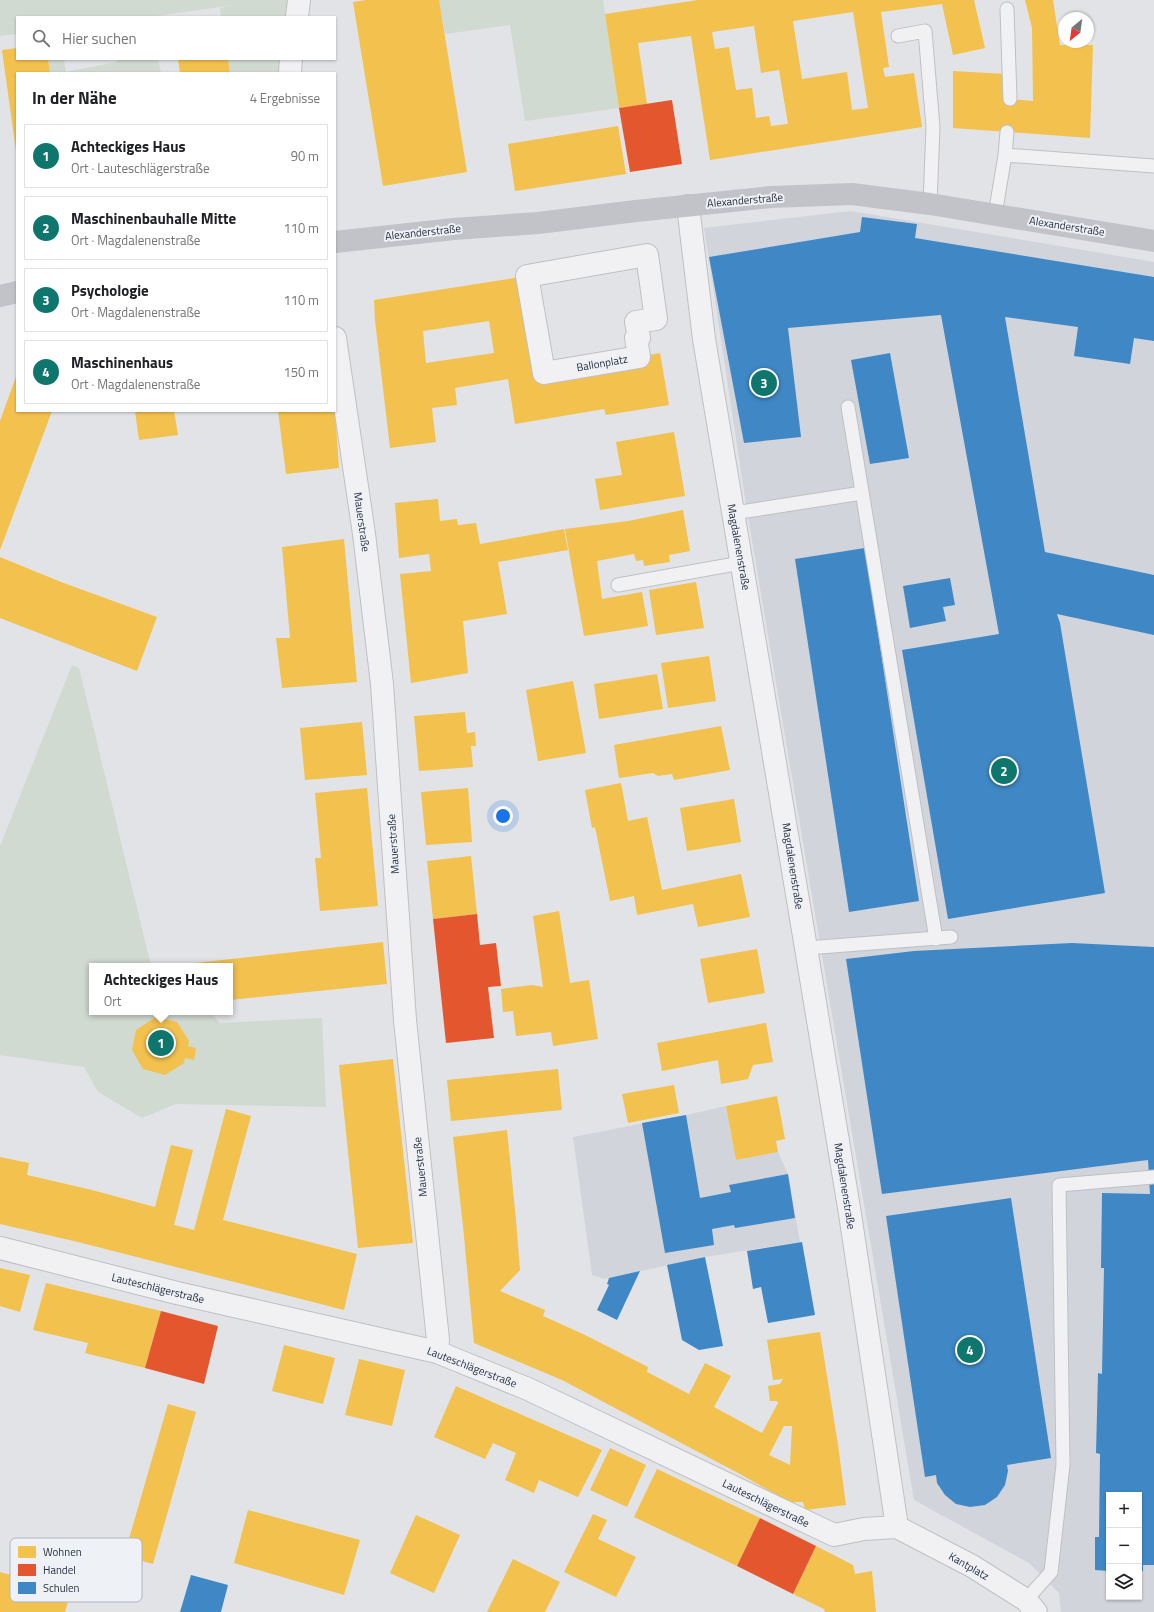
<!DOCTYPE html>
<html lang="de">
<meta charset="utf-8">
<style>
body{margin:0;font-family:"Titillium Web",sans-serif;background:#f6f6f6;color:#202124}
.controls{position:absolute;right:12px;bottom:12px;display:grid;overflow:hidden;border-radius:0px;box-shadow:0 1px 3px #0004}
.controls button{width:36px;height:36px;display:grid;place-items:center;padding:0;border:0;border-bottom:1px solid #e0e0e0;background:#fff;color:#202124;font:20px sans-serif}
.compass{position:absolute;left:1058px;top:12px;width:36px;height:36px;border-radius:50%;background:#fff;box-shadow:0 1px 3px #0004;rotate:209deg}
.you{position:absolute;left:503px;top:816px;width:14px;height:14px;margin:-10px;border:3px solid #fff;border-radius:50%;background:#1a73e8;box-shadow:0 0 0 6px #1a73e833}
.badge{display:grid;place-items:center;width:26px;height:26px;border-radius:50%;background:#0f766e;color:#fff;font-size:13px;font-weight:700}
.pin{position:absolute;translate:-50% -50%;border:2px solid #fff;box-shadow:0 1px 4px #0006}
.popup{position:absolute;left:89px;top:963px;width:144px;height:52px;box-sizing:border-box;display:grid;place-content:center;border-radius:0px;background:#fff;filter:drop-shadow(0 1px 3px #0005);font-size:13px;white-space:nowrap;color:#757577}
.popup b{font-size:15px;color:#202124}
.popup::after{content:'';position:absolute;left:50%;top:100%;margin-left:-8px;border:8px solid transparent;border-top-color:#fff}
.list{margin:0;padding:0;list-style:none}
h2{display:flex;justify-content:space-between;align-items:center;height:52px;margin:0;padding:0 16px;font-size:17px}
h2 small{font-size:13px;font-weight:400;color:#757577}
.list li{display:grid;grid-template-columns:26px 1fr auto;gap:12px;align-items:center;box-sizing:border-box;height:64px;margin:0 8px 8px;padding:0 8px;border:1px solid #e0e0e0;border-radius:0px}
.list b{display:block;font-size:15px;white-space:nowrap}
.list p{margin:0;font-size:13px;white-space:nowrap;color:#757577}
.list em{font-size:13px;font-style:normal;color:#757577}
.icon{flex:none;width:22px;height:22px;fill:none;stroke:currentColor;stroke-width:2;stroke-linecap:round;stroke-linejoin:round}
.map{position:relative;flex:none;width:1154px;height:1612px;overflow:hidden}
.search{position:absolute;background:#fff;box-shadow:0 1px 3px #0004;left:16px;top:16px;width:320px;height:44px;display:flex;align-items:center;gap:10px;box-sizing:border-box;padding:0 14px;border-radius:0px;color:#757577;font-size:15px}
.panel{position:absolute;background:#fff;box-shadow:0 1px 3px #0004;left:16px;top:72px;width:320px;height:340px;border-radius:0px}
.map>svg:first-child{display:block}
</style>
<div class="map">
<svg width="1154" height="1612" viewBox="0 0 1154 1612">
<rect width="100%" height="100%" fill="#e1e3e6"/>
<path fill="#d1d4db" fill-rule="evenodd" d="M851,211L1154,262V1612H1061L1059,1593L1029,1563L914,1500L747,511L704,228ZM1109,1495H1139V1597H1109Z
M726,1106L736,1160L778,1152L788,1174L800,1242L705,1257L609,1278L604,1279L592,1275L573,1137L686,1115Z"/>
<path fill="#d0dad1" d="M0,0H299L297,17H221L220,8L234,5L149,17H17V34L0,36Z
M439,0H603L619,108L525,121L510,25L445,34Z
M48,59H64L66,72L117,62V59H158L161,73H50Z
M228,59H291L290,73H230Z
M72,665L79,668L151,966H92V1012H210L220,1023L322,1018L326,1107L176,1104L142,1118L98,1092L84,1067L0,1055V846Z"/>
<path fill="#f2c14e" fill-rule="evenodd" d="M366,0H439L467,172L383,186L353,2Z
M698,0H974L985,48L953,55L942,4L881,12L889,67L883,68L885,77L914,73L922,127L710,160L691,36L638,43L647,104L619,108L605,14ZM853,12L868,108L852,110L847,72L802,79L793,21ZM754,26L761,73L779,70L788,124L771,126L769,116L756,118L752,88L736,90L729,47L715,49L712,32Z
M1025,0H1053L1060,45H1093L1090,138L953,128V71L1005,74L1010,99L1033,101L1032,28Z
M17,48V59H48L50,73H17L16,151L2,50Z
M178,59H228L230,73H180Z
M618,126L626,174L515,191L508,144Z
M527,276L544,373L660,353L669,405L606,415L604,409L515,424L508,379L455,388L457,405L432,408L436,442L390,448L375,320L374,300ZM489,321L494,353L426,363L423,331Z
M17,374V411H52L0,550V421Z
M135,411H174L178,435L139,440Z
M278,411H335L339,468L286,474Z
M674,432L685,496L600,510L595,479L622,475L616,442Z
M438,499L440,521L457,519L458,525L476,523L480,544L564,529L568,550L498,562L507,614L463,621L468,673L411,683L400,574L431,571L429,554L399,558L395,503Z
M683,510L690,551L669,555L670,562L644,566L643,560L636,561L634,554L597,561L602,599L642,592L648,626L584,636L565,529L628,521Z
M344,539L357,682L282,688L276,638H290L282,547Z
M0,557L61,582L157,617L137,671L0,618Z
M696,582L704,628L656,635L649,590Z
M709,656L716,701L668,708L661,663Z
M657,674L663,709L599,719L594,684Z
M573,681L586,753L538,761L526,690Z
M465,712L467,733L475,732L476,746H471L473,767L419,771L414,716Z
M362,722L367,775L305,780L300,728Z
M721,726L730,770L674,780L672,774L658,776L653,773L619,778L614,745Z
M621,783L628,821L647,817L662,890L741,874L750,917L698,927L693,904L637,915L634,896L610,901L595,827L592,828L585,790Z
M367,788L378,906L320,911L315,858H321L315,793Z
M468,788L472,842L426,845L421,792Z
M734,799L741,842L687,851L680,808Z
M471,856L477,914L433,919L427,861Z
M559,911L570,983L589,980L598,1039L553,1046L551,1032L516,1036L513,1011L503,1012L501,989L532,985L543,987L533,916Z
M383,942L387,984L230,1000V966H187L186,964Z
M757,949L765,993L708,1003L700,959Z
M156,1017L177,1022L189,1041L188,1046L196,1048L194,1060L185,1058L184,1063L165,1075L143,1069L132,1050L136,1030Z
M766,1023L773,1062L753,1065L748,1079L721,1084L718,1060L662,1071L657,1043Z
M393,1059L413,1243L358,1248L339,1065Z
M558,1069L562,1110L451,1121L447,1080Z
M674,1085L679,1113L628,1123L622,1094Z
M777,1096L785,1139L776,1141L778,1152L736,1160L726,1106Z
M226,1109L251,1116L223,1220L357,1254L344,1310L78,1242L0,1224V1157L29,1163L27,1175L92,1190L155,1207L171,1145L193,1150L174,1225L194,1230Z
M507,1130L516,1220L520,1270L500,1291L545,1310L543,1316L585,1335L648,1367L647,1372L689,1394L705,1363L731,1376L714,1407L762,1433L778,1403L777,1401H770L768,1386L780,1384L783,1379L773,1380L767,1340L820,1332L838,1445L846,1505L805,1510L803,1502H789L740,1474L562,1380L474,1343L463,1226L453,1137ZM784,1426H792L790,1465L769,1455Z
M0,1268L30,1275L20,1312L0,1306Z
M46,1283L161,1311L145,1368L85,1353L88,1343L33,1330Z
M284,1345L335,1358L323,1404L272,1391Z
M359,1359L405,1370L392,1426L345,1415Z
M456,1386L602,1450L578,1497L539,1480L534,1493L505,1480L516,1453L493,1443L485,1459L434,1437Z
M168,1404L196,1412L153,1564L124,1556Z
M610,1448L646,1465L627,1507L590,1490Z
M657,1469L760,1518L737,1566L634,1517Z
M248,1510L360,1540L344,1595L234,1563Z
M593,1514L607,1520L598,1539L636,1557L616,1597L564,1572Z
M416,1515L460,1535L434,1593L390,1573Z
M816,1546L853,1565L855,1574L872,1571L876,1612H825L824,1609L793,1594Z
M513,1559L560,1582L545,1612H487Z
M0,1572L71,1591L65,1612H0Z"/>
<path fill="#e4572e" d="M672,100L682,164L630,172L619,108Z
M477,914L480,945L496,943L501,986L488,987L494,1038L446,1043L433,919Z
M161,1311L218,1326L204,1384L145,1368Z
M760,1518L816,1546L793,1594L737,1566Z"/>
<path fill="#3f88c5" d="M862,217L917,224L915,238L1154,277V341L1134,338L1130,364L1074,356L1078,327L1005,317L1045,552L1154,575V635L1057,614L1060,623L1105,893L948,919L902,650L999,634L941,315L788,328L801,437L744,443L709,257L860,232Z
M890,353L909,458L870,464L851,360Z
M865,548L919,901L849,912L795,559Z
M950,578L955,605L943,607L946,621L910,628L903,586Z
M1072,943L1154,947V1565H1143V1571H1139V1495H1109V1571L1095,1570V1537H1099L1100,1454L1096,1453L1098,1373L1102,1374L1104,1268H1101L1102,1193L1150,1194L1148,1160L882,1194L846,959L914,951Z
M686,1115L700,1198L731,1192L729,1185L788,1174L795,1218L735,1228L734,1225L712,1229L714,1245L665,1253L642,1123Z
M1011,1198L1051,1458L1007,1465L1008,1471L1005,1485L997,1497L985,1505L970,1507L956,1504L945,1495L937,1483L936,1475L925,1477L886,1216Z
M802,1242L815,1315L768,1323L761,1287L753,1289L747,1251Z
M705,1257L723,1346L699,1350L682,1340L667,1265Z
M640,1271L617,1320L597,1310L609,1285L607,1284L609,1278Z
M191,1575L228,1585L221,1612H180Z"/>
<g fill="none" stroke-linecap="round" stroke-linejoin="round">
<defs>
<path id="lane" d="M1007,9L1010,99
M898,36L925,31L933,127L930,204
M1005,155L1007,132
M995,215L1005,155L1154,166
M848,407L936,939
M733,512L747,511L862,493
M618,585L741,563
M806,948L951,937
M1026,1600L1051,1572L1063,1465L1059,1185L1154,1177"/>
<path id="street" d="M297,17L299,0
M290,73L291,59
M688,206L704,339L806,948L850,1214L897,1527
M647,255L656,319L636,322L639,338H636L639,357L544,373L527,276Z
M335,338L364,534L382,684L405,1020L438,1340L437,1352
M0,1248L177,1293L437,1352L528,1389L834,1535L864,1529L897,1527
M897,1527L972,1566L1026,1600L1036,1612"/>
</defs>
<use href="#lane" stroke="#bec0c3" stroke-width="15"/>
<use href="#street" stroke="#bec0c3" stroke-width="24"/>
<use href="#lane" stroke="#f1f1f3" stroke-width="13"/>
<use href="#street" stroke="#f1f1f3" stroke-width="22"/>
<path stroke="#c2c3c8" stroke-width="22" d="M335,242L454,229L538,223L636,211L771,197L852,194L930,204L1154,241
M0,296L17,292"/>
</g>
<g text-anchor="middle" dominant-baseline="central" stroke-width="4" stroke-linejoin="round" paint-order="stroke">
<g font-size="11" fill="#282e3f" stroke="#eef1f6">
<text transform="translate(745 200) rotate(-5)">Alexanderstraße</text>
<text transform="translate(1067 226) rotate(9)">Alexanderstraße</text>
<text transform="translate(423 232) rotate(-6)">Alexanderstraße</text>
<text transform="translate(602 363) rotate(-10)">Ballonplatz</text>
<text transform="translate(362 522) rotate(82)">Mauerstraße</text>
<text transform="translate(739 547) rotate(80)">Magdalenenstraße</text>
<text transform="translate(393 844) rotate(-94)">Mauerstraße</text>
<text transform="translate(793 866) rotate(81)">Magdalenenstraße</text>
<text transform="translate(420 1167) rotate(-96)">Mauerstraße</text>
<text transform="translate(845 1186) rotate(81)">Magdalenenstraße</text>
<text transform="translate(158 1288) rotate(14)">Lauteschlägerstraße</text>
<text transform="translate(472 1367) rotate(21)">Lauteschlägerstraße</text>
<text transform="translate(766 1503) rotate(26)">Lauteschlägerstraße</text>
<text transform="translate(969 1566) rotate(30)">Kantplatz</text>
</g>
</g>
<rect x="10" y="1538" width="132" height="64" rx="6" fill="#eef1f6" stroke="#b3b6bf" stroke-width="1"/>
<rect x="18" y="1546" width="18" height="12" fill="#f2c14e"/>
<rect x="18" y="1564" width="18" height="12" fill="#e4572e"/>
<rect x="18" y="1582" width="18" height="12" fill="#3f88c5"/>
<g font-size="11" fill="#282e3f">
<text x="43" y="1556">Wohnen</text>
<text x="43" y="1574">Handel</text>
<text x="43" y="1592">Schulen</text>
</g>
</svg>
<div class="controls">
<button>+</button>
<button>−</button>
<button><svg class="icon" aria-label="layers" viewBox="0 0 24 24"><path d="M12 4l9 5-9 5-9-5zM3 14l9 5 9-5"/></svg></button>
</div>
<svg class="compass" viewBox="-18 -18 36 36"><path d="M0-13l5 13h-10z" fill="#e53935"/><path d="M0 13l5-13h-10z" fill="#757577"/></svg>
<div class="you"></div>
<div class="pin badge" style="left:161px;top:1043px">1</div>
<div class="popup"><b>Achteckiges Haus</b>Ort</div>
<div class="pin badge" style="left:1004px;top:771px">2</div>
<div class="pin badge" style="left:764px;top:383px">3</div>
<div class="pin badge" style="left:970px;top:1350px">4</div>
<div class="search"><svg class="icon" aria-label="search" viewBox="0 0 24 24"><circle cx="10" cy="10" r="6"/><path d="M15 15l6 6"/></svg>Hier suchen</div>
<section class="panel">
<h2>In der Nähe<small>4 Ergebnisse</small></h2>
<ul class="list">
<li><span class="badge">1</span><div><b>Achteckiges Haus</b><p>Ort · Lauteschlägerstraße</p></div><em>90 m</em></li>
<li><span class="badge">2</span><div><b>Maschinenbauhalle Mitte</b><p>Ort · Magdalenenstraße</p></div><em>110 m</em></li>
<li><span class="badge">3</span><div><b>Psychologie</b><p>Ort · Magdalenenstraße</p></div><em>110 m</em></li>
<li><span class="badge">4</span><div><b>Maschinenhaus</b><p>Ort · Magdalenenstraße</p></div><em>150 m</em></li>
</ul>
</section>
</div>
